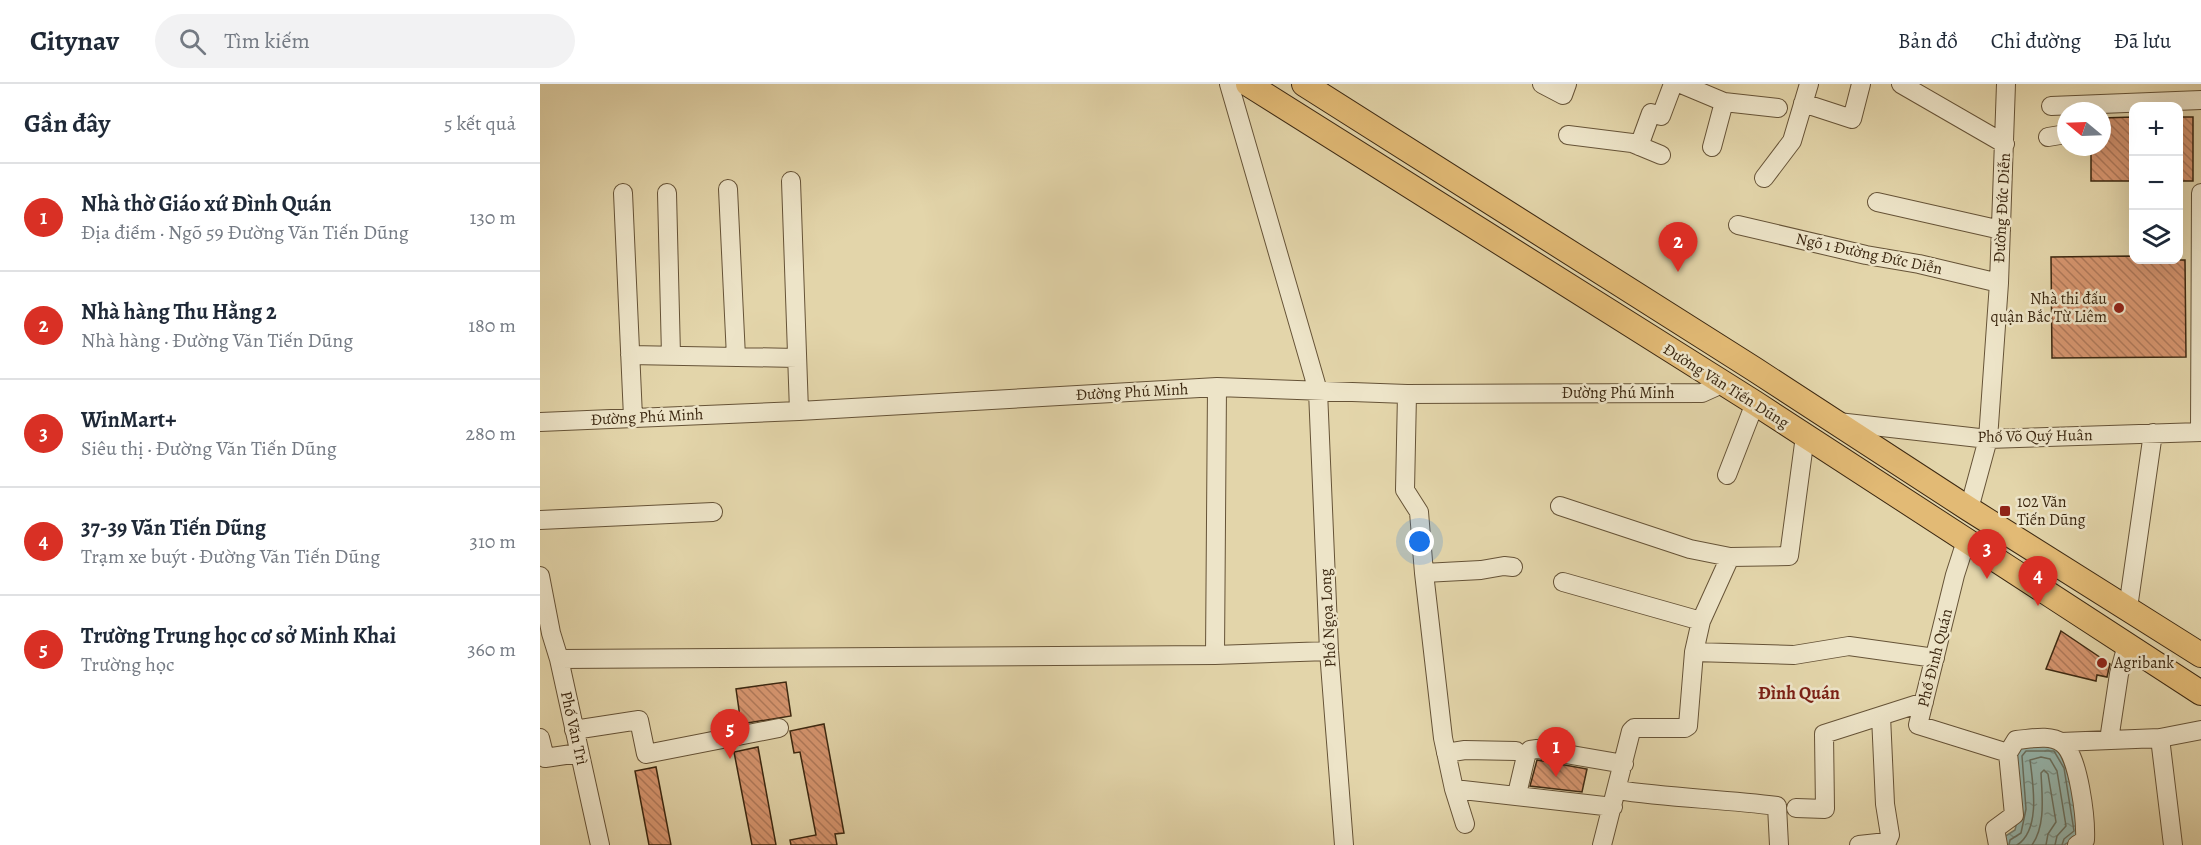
<!DOCTYPE html>
<html lang="vi">
<meta charset="utf-8">
<style>
body{margin:0;font-family:Alegreya,serif;background:#f2f2f3;color:#1f2937}
.controls{position:absolute;right:18px;top:18px;display:grid;overflow:hidden;border-radius:12px;box-shadow:0 6px 24px #0002}
.controls button{width:54px;height:54px;display:grid;place-items:center;padding:0;border:0;border-bottom:2px solid #e0e1e3;background:#fff;color:#1f2937;font:30px sans-serif}
.compass{position:absolute;left:1517px;top:18px;width:54px;height:54px;border-radius:50%;background:#fff;box-shadow:0 6px 24px #0002;rotate:289deg}
.you{position:absolute;left:880px;top:458px;width:21px;height:21px;margin:-15px;border:4px solid #fff;border-radius:50%;background:#1a73e8;box-shadow:0 0 0 9px #1a73e833}
.badge{display:grid;place-items:center;width:39px;height:39px;border-radius:50%;background:#d93025;color:#fff;font-size:20px;font-weight:700}
.pin{position:absolute;translate:-50% -50px;filter:drop-shadow(0 2px 3px #0008)}
.pin::after{content:'';position:absolute;top:32px;width:21px;height:18px;background:inherit;clip-path:polygon(0 0,100% 0,50% 100%)}
.list{margin:0;padding:0;list-style:none}
h2{display:flex;justify-content:space-between;align-items:center;height:78px;margin:0;padding:0 24px;font-size:26px}
h2 small{font-size:20px;font-weight:400;color:#747a83}
.list li{display:grid;grid-template-columns:39px 1fr auto;gap:18px;align-items:center;box-sizing:border-box;height:108px;padding:0 24px;border-top:2px solid #e0e1e3}
.list b{display:block;font-size:22px;white-space:nowrap}
.list p{margin:0;font-size:20px;white-space:nowrap;color:#747a83}
.list em{font-size:20px;font-style:normal;color:#747a83}
.icon{flex:none;width:33px;height:33px;fill:none;stroke:currentColor;stroke-width:2;stroke-linecap:round;stroke-linejoin:round}
.map{position:relative;flex:none;width:1661px;height:761px;overflow:hidden}
header{display:flex;align-items:center;gap:36px;box-sizing:border-box;height:84px;padding:0 30px;background:#fff;border-bottom:2px solid #e0e1e3}
header strong{font-size:28px}
nav{display:flex;gap:33px;margin-inline-start:auto;font-size:21px}
.search{width:420px;height:54px;background:#f2f2f3;display:flex;align-items:center;gap:15px;box-sizing:border-box;padding:0 21px;border-radius:33px;color:#747a83;font-size:22px}
main{display:flex}
aside{flex:1;background:#fff}
.map>svg:first-child{display:block}
</style>
<header>
<strong>Citynav</strong>
<div class="search"><svg class="icon" aria-label="search" viewBox="0 0 24 24"><circle cx="10" cy="10" r="6"/><path d="M15 15l6 6"/></svg>Tìm kiếm</div>
<nav><a>Bản đồ</a><a>Chỉ đường</a><a>Đã lưu</a></nav>
</header>
<main>
<aside>
<h2>Gần đây<small>5 kết quả</small></h2>
<ul class="list">
<li><span class="badge">1</span><div><b>Nhà thờ Giáo xứ Đình Quán</b><p>Địa điểm · Ngõ 59 Đường Văn Tiến Dũng</p></div><em>130 m</em></li>
<li><span class="badge">2</span><div><b>Nhà hàng Thu Hằng 2</b><p>Nhà hàng · Đường Văn Tiến Dũng</p></div><em>180 m</em></li>
<li><span class="badge">3</span><div><b>WinMart+</b><p>Siêu thị · Đường Văn Tiến Dũng</p></div><em>280 m</em></li>
<li><span class="badge">4</span><div><b>37-39 Văn Tiến Dũng</b><p>Trạm xe buýt · Đường Văn Tiến Dũng</p></div><em>310 m</em></li>
<li><span class="badge">5</span><div><b>Trường Trung học cơ sở Minh Khai</b><p>Trường học</p></div><em>360 m</em></li>
</ul>
</aside>
<div class="map">
<svg width="1661" height="761" viewBox="0 0 1661 761">
<defs>
<pattern id="water-ripples" width="26" height="14" patternUnits="userSpaceOnUse" patternTransform="scale(1.5)"><rect width="26" height="14" fill="#96b8b0"/><path d="M2 4q2-2 4 0t4 0M15 11q2-2 4 0t4 0" fill="none" stroke="#7c968e"/></pattern>
<pattern id="building-back-hatch" width="6" height="6" patternUnits="userSpaceOnUse" patternTransform="scale(1.5)"><rect width="6" height="6" fill="#d79670"/><path d="M-1 5l2 2M0 0l6 6M5-1l2 2" fill="none" stroke="#b07a5b"/></pattern>
</defs>
<rect width="100%" height="100%" fill="#e3d5aa"/>
<filter id="stains"><feTurbulence type="fractalNoise" baseFrequency=".00333" numOctaves="4"/><feColorMatrix values="0 0 0 0 .2 0 0 0 0 .09 0 0 0 0 .02 0 0 0 .5 -.17"/></filter>
<radialGradient id="worn" r=".72"><stop offset=".6" stop-color="#630" stop-opacity="0"/><stop offset="1" stop-color="#630" stop-opacity=".3"/></radialGradient>
<path fill="url(#water-ripples)" stroke="#727e70" stroke-width="1.5" d="M1483,661H1518L1530,682L1541,751L1524,761H1463L1464,753L1475,746L1480,725L1475,670Z"/>
<g fill="none" stroke-linecap="round" stroke-linejoin="round">
<path stroke="#697060" stroke-width="1.5" d="M1469,761L1470,756L1481,749L1486,725L1482,672L1486,667H1514L1524,684L1534,747L1524,755L1522,761
M1477,761C1501,746 1493,700 1490,676L1501,673L1510,675L1517,687L1526,742L1517,752L1515,761
M1492,761C1506,741 1502,712 1501,689L1504,686L1508,690L1516,738L1508,750L1506,761"/>
</g>
<path fill="url(#building-back-hatch)" stroke="#3c2811" stroke-width="1.5" d="M1593,33V97H1551V63H1562V34Z
M1638,33H1653V97H1638Z
M1593,172V176H1645L1646,273L1512,274L1511,173Z
M1521,547L1570,580L1567,593L1557,591L1556,597L1506,585Z
M246,598L251,632L201,640L196,605Z
M284,640L304,749L295,750L297,761H251L250,756L276,751L260,668L254,669L250,647Z
M218,663L236,761H212L194,668Z
M997,676L1047,685L1042,708L990,702Z
M116,683L131,761H109L95,687Z"/>
<g fill="none" stroke-linecap="round" stroke-linejoin="round">
<defs>
<path id="minor" d="M689,0L778,307L789,567L804,761
M1002,0L1023,11L1027,0
M1141,0L1184,18L1238,24
M1361,0L1465,60
M1263,19L1312,35L1321,0
M1511,22L1661,16
M1028,51L1092,59L1121,71
M1508,53L1526,50
M1099,62L1111,29L1121,32L1133,0
M1172,63L1184,18
M1224,94L1252,57L1269,0
M251,97L259,327
M188,105L196,273
M83,109L93,333
M127,109L131,271
M1337,118L1461,146
M1198,141L1326,171L1379,180L1459,199
M90,271L257,274
M867,310L865,406L879,428L884,489L903,654L914,705L925,740
M0,338L259,327L677,303L867,310L1162,309L1182,300
M1298,338L1448,355L1661,348
M1660,348L1661,109
M1187,391L1215,319
M1020,422L1150,465L1190,473L1249,472L1265,352
M1429,425L1448,355L1459,199L1466,0
M0,436L173,428
M1426,457L1415,491L1378,641L1468,669L1474,731L1455,745L1458,761
M884,489L941,486L964,482L973,483
M0,492L11,549L19,575L60,761
M1023,498L1161,537
M1588,524L1613,349
M1154,568L1254,571L1309,562L1395,574
M675,571L677,303
M19,575L675,571L789,567
M34,646L99,636L106,670L239,644
M0,654L5,674L39,669
M1620,654L1633,761
M1569,656L1579,590L1587,561
M1521,658L1620,654L1661,646
M906,669L925,666L976,667
M1468,669L1476,656C1490,655 1510,650 1522,659C1539,671 1546,736 1545,756L1537,761
M914,705L1073,723
M1077,706C1130,714 1183,715 1237,722L1239,761
M977,710L986,672L990,666L997,665L1084,680
M1256,724L1285,725L1284,650L1384,618
M1062,761L1091,647L1094,644H1145L1148,642L1154,568L1161,537L1190,473
M1319,761L1347,758L1350,751L1345,720L1341,632"/>
<path id="major" d="M708,0L1215,319L1661,609
M764,0L1214,285L1429,425L1661,571"/>
</defs>
<use href="#minor" stroke="#665337" stroke-width="20"/>
<use href="#major" stroke="#3c2811" stroke-width="26"/>
<use href="#minor" stroke="#ede4c8" stroke-width="18"/>
<use href="#major" stroke="#e2ba75" stroke-width="24"/>
</g>
<g fill="#8f2418" stroke="#ede4c8" stroke-width="2">
<circle cx="1579" cy="224" r="6"/>
<rect x="1459" y="421" width="12" height="12" rx="3"/>
<circle cx="1562" cy="579" r="6"/>
</g>
<g text-anchor="middle" dominant-baseline="central" stroke-width="5" stroke-linejoin="round" paint-order="stroke">
<g font-size="16" fill="#3c2811" stroke="#ede4c8">
<text transform="translate(1462 124) rotate(-87)">Đường Đức Diễn</text>
<text transform="translate(1329 170) rotate(12)">Ngõ 1 Đường Đức Diễn</text>
<text transform="translate(1186 302) rotate(32)">Đường Văn Tiến Dũng</text>
<text transform="translate(592 308) rotate(-3)">Đường Phú Minh</text>
<text x="1078" y="309">Đường Phú Minh</text>
<text transform="translate(107 333) rotate(-3)">Đường Phú Minh</text>
<text transform="translate(1495 352) rotate(-1)">Phố Võ Quý Huân</text>
<text transform="translate(788 534) rotate(-93)">Phố Ngọa Long</text>
<text transform="translate(1395 574) rotate(-76)">Phố Đình Quán</text>
<text transform="translate(34 644) rotate(77)">Phố Văn Trì</text>
</g>
<g font-size="16" fill="#3c2811" stroke="#ede4c8" text-anchor="start">
<text x="1567" y="215" text-anchor="end">Nhà thi đấu<tspan x="1567" dy="18">quận Bắc Từ Liêm</tspan></text>
<text x="1477" y="418">102 Văn<tspan x="1477" dy="18">Tiến Dũng</tspan></text>
<text x="1574" y="579">Agribank</text>
</g>
<g font-size="18" font-weight="bold" fill="#7a1f14" stroke="#ede4c8">
<text x="1259" y="609">Đình Quán</text>
</g>
</g>
<rect width="100%" height="100%" filter="url(#stains)"/>
<rect width="100%" height="100%" fill="url(#worn)"/>
</svg>
<div class="controls">
<button>+</button>
<button>−</button>
<button><svg class="icon" aria-label="layers" viewBox="0 0 24 24"><path d="M12 4l9 5-9 5-9-5zM3 14l9 5 9-5"/></svg></button>
</div>
<svg class="compass" viewBox="-18 -18 36 36"><path d="M0-13l5 13h-10z" fill="#e53935"/><path d="M0 13l5-13h-10z" fill="#747a83"/></svg>
<div class="you"></div>
<div class="pin badge" style="left:1016px;top:693px">1</div>
<div class="pin badge" style="left:1138px;top:188px">2</div>
<div class="pin badge" style="left:1447px;top:495px">3</div>
<div class="pin badge" style="left:1498px;top:522px">4</div>
<div class="pin badge" style="left:190px;top:675px">5</div>
</div>
</main>
